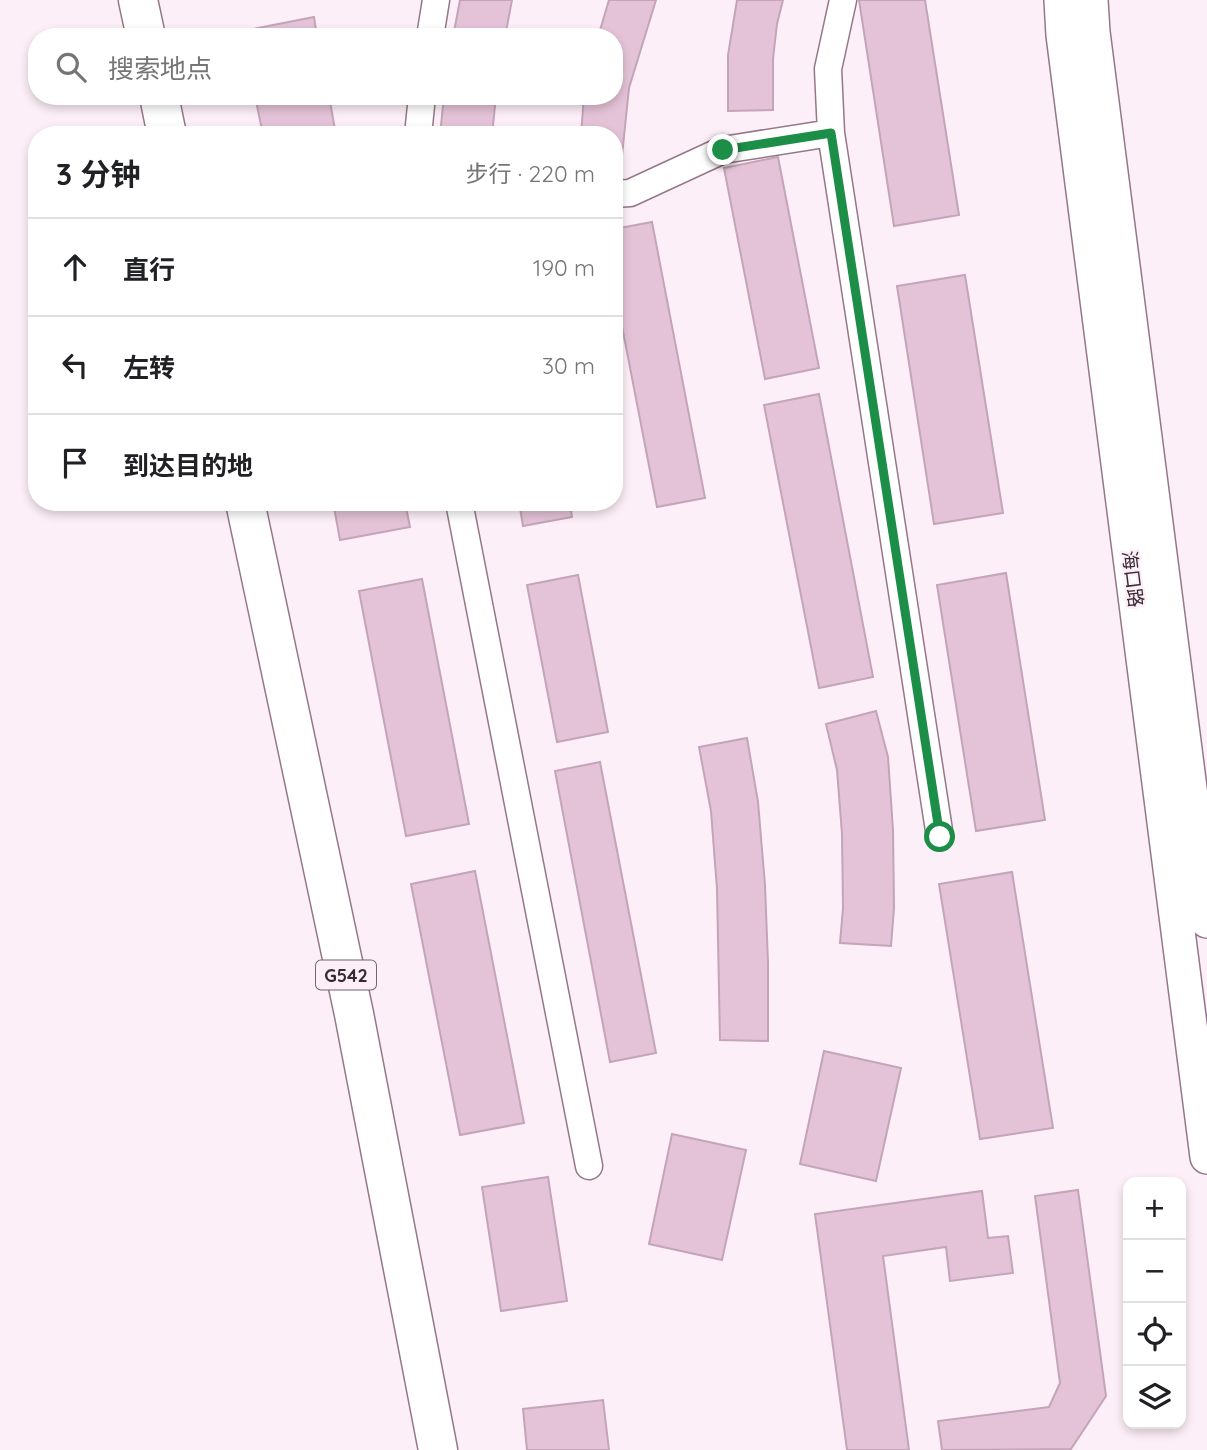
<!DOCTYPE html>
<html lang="zh">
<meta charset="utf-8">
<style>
body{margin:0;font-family:Quicksand,"Noto Sans SC",sans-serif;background:#f2f2f2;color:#202124}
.controls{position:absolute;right:21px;bottom:21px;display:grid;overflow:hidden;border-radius:14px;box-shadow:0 4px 10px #0003}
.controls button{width:63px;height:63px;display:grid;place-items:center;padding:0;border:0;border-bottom:2px solid #e0e0e0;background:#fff;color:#202124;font:35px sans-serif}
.stop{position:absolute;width:21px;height:21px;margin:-16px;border:5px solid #1c8e48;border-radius:50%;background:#fff}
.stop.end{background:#1c8e48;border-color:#fff;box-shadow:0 2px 7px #0008}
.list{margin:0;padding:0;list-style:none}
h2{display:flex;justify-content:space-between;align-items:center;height:91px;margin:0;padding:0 28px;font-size:30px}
h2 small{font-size:23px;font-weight:400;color:#757577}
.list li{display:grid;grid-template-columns:46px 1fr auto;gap:21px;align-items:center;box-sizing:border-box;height:98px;padding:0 28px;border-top:2px solid #e0e0e0}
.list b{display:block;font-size:26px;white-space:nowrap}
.list em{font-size:23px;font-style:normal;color:#757577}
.icon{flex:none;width:38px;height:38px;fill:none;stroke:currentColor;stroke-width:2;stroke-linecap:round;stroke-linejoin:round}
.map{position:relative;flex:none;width:1207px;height:1450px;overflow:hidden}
.search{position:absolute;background:#fff;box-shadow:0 4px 10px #0003;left:28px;top:28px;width:595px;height:77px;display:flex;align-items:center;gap:18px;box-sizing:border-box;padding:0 24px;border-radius:28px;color:#757577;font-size:26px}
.panel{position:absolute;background:#fff;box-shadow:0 4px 10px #0003;left:28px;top:126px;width:595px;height:385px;border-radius:28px}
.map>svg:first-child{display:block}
</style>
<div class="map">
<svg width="1207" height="1450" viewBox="0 0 1207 1450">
<rect width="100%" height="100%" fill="#fdeff7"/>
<path fill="#e4c3d8" stroke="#c4a4b8" stroke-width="2" d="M460,0H512L505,37H453Z
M609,0H656L629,88L622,156L614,155V135H581L584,96H614V37H598Z
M737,0H783L777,24L773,59V110L728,111V55Z
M859,0H925L959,215L894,226Z
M314,17L317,37H244L243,31Z
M255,96H329L336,135H263Z
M444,96H496L492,135H440Z
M778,157L819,368L765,379L724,168Z
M652,222L705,498L657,507L614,285V229Z
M965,275L1003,513L934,524L897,286Z
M819,394L873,677L819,688L764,405Z
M333,502H405L410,527L340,540Z
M519,502H570L572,517L523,526Z
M1006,573L1045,820L976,831L937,585Z
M578,575L608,732L557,742L527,585Z
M422,579L469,824L406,836L359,591Z
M876,711L888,757L893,830L894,908L891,946L840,943L843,908L842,834L837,770L826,724Z
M747,738L758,802L765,885L768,963V1041L720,1040L717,889L711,811L699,747Z
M600,762L656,1053L610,1062L555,771Z
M475,871L524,1123L460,1135L411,884Z
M1012,872L1053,1128L980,1139L939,884Z
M824,1051L901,1068L876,1181L800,1164Z
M672,1134L746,1150L722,1260L649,1244Z
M548,1177L567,1301L501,1311L482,1187Z
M1078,1190L1106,1396L1071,1449L942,1450L938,1421L1049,1407L1060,1383L1035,1196Z
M982,1191L988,1238L1008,1236L1013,1273L950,1281L946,1247L883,1256L909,1450H847L815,1214Z
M603,1400L609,1450H527L523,1409Z"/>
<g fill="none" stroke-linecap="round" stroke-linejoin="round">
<defs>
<path id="minor" d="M843,0L828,69L831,133L940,837
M430,37L436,0
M418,135L422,96
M614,194L630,193L723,150L831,133
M459,502L589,1166"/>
<path id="major" d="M1061,0L1063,35L1207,1157
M1091,0L1093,32L1207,921"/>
<path id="highway" d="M138,0L146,37
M159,96L167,135
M245,502L354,1014L438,1450"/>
</defs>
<use href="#minor" stroke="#95778a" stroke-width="29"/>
<use href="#major" stroke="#95778a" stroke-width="36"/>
<use href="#highway" stroke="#95778a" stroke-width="41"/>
<use href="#minor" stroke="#fff" stroke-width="26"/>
<use href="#major" stroke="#fff" stroke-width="33"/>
<use href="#highway" stroke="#fff" stroke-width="38"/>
</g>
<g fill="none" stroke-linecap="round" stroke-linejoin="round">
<path stroke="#1c8e48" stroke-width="9" d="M723,150L831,133L940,837"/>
</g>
<g text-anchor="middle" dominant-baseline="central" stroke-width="5" stroke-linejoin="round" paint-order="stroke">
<rect fill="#fdeff7" stroke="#72656e" stroke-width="2" x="316" y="960.5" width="60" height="29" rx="5"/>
<g font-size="18" font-weight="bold" fill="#372a33">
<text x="346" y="975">G542</text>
</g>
<g font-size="19" fill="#372a33" stroke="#fdeff7">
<text transform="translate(1133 579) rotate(83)">海口路</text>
</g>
</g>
</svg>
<div class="controls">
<button>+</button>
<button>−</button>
<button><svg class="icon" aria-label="locate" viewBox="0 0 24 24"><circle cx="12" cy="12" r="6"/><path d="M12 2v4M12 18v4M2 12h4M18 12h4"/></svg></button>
<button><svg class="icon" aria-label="layers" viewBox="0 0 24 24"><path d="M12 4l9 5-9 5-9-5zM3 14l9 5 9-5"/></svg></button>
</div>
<div class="stop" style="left:940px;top:837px"></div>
<div class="stop end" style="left:723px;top:150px"></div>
<div class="search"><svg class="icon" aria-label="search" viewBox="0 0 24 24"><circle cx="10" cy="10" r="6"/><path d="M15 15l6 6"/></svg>搜索地点</div>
<section class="panel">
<h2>3 分钟<small>步行 · 220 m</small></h2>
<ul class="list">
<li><svg class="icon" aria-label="ahead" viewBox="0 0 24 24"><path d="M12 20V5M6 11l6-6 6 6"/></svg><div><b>直行</b></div><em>190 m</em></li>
<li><svg class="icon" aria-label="left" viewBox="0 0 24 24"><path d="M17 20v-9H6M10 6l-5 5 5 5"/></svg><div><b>左转</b></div><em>30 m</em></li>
<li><svg class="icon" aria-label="arrive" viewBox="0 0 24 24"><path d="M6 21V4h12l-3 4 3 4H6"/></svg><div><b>到达目的地</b></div></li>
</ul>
</section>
</div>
